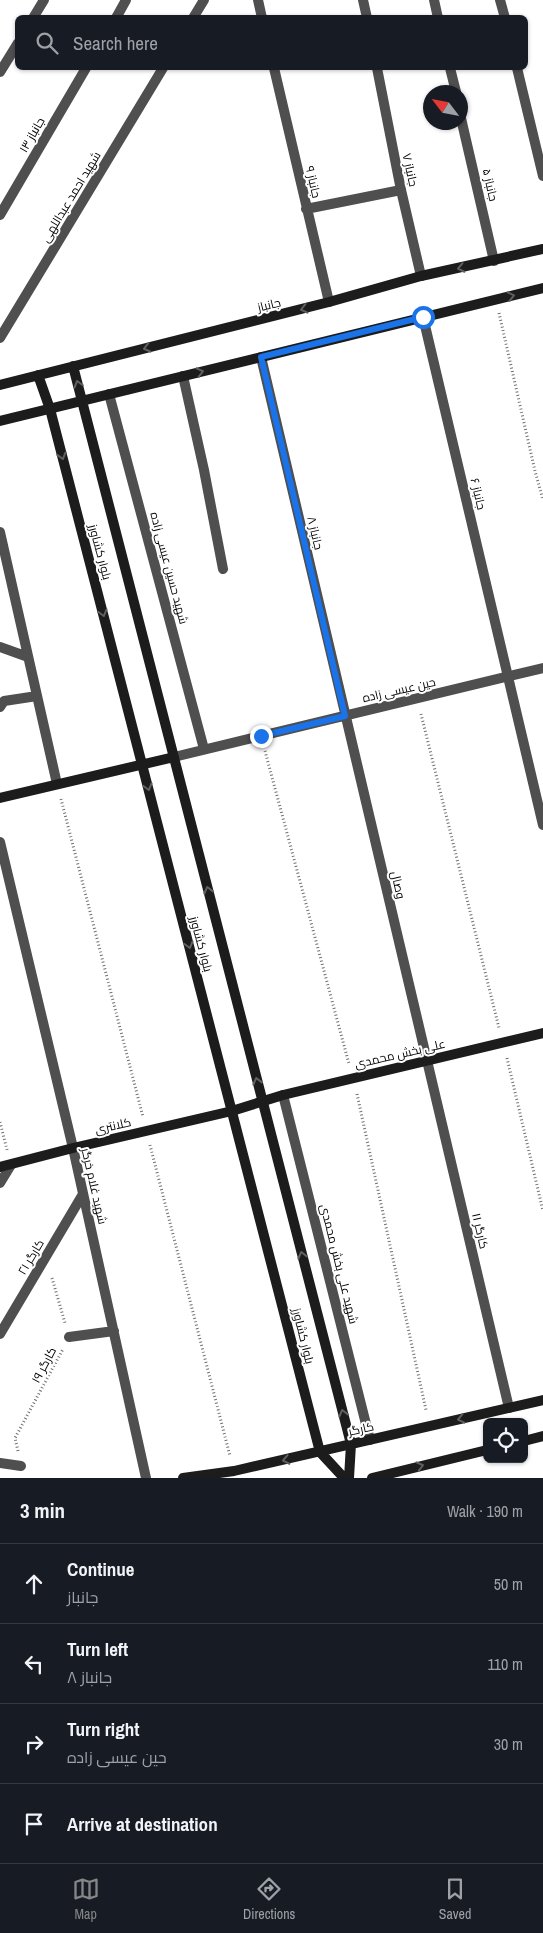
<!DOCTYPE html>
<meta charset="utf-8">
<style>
body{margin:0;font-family:"Archivo Narrow",Cairo,sans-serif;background:#20242c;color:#f1f3f6}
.controls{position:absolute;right:15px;bottom:15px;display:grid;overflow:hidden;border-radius:8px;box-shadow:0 1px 4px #0004}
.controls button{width:45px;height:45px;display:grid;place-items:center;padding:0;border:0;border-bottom:1px solid #363941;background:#171b24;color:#f1f3f6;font:25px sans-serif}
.compass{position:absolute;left:423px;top:85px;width:45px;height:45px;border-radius:50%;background:#171b24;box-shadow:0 1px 4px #0004;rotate:302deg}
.stop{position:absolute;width:15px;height:15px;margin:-11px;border:4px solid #1a73e8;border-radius:50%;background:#fff}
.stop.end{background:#1a73e8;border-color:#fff;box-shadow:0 1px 5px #0008}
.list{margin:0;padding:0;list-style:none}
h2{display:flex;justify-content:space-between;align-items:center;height:65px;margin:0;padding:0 20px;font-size:21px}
h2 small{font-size:16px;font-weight:400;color:#9ea1a6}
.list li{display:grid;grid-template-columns:32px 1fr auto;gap:15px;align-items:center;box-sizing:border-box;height:80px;padding:0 20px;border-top:1px solid #363941}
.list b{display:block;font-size:19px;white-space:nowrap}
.list p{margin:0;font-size:16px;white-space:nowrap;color:#9ea1a6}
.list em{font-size:16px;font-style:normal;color:#9ea1a6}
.icon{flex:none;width:28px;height:28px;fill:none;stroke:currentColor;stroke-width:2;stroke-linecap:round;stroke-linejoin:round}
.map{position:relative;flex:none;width:543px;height:1478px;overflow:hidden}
.search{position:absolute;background:#171b24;box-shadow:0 1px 4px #0004;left:15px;right:15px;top:15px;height:55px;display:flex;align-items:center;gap:12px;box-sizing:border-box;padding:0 18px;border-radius:8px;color:#9ea1a6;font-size:19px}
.sheet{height:385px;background:#171b24}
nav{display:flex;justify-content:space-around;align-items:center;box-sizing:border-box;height:70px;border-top:1px solid #363941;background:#171b24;font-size:14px;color:#9ea1a6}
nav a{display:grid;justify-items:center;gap:2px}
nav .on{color:#858687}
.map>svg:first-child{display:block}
</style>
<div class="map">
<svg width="543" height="1478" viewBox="0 0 543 1478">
<rect width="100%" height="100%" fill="#fff"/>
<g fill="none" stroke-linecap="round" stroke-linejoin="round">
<path stroke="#717171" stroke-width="3" stroke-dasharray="1 2.5" stroke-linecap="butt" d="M499,313L535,471L543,500
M421,714L499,1028
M265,751L349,1064
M61,799L143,1117
M507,1058L543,1211
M357,1094L426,1410
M0,1122L7,1150
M150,1145L230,1456
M52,1278L65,1323
M18,1451L15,1438L63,1349"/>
<path stroke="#4f4f4f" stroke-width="10" d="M258,0L262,18
M363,0L367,18
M434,0L438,18
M500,0L505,18
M33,18L44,0
M116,18L126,0
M193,18L204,0
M274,68L329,302
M377,68L401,190L421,276
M450,68L456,92
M517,68L543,176
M0,72L18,43
M460,114L494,261
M306,209L401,190
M0,215L86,68
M423,317L543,825
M0,338L163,68
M261,357L509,1408
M183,376L204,470L223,569
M109,394L204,749
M0,532L57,784
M0,647L28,657
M0,707L4,701L37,696
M174,757L543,668
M0,842L73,1148L146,1478
M283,1095L370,1440
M0,1183L11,1165
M0,1334L83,1194
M69,1337L114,1331
M0,1463L21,1466"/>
<path stroke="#1c1c1c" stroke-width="10" d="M73,366L351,1444L349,1478
M38,375L50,409L320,1452L344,1478
M0,385L329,302L421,276L543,249
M0,421L543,288
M0,798L174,757
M0,1167L73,1148L232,1111L283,1095L543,1033
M524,1441L543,1436
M183,1478L234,1471L543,1400
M372,1478L487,1450"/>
</g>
<defs><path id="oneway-chevron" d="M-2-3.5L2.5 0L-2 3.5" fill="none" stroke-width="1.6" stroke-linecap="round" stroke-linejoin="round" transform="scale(1.25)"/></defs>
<g stroke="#606060">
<use href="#oneway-chevron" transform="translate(461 268) rotate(168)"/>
<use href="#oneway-chevron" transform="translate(511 296) rotate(-13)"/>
<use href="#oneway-chevron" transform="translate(304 309) rotate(166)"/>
<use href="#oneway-chevron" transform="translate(147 348) rotate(166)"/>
<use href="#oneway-chevron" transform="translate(200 372) rotate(-14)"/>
<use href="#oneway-chevron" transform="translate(78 384) rotate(-106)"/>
<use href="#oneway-chevron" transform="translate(62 456) rotate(75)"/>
<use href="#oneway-chevron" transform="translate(103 613) rotate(75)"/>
<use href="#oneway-chevron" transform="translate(148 787) rotate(75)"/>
<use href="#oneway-chevron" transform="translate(208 890) rotate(-104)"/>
<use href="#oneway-chevron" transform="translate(189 945) rotate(75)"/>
<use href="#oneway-chevron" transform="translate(257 1081) rotate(-104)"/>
<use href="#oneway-chevron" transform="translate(302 1255) rotate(-104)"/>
<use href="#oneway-chevron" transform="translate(343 1413) rotate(-104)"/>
<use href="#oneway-chevron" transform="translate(461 1419) rotate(167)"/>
<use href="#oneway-chevron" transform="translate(286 1460) rotate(168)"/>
<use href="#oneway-chevron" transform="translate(420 1466) rotate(-14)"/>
</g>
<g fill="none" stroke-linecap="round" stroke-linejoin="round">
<path stroke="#1a73e8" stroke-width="6" d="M261,736L345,716L261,357L423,317"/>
</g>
<g text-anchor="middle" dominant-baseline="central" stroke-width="4" stroke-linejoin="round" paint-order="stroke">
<g font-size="12" fill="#000" stroke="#fff">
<text transform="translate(32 135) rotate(-60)">جانباز ۱۳</text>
<text transform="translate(410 170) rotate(78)">جانباز ۷</text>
<text transform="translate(313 182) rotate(77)">جانباز ۹</text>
<text transform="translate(490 185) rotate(77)">جانباز ۵</text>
<text transform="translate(71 197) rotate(-59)">شهید احمد عبداللهی</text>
<text transform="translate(269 305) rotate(-14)">جانباز</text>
<text transform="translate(478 494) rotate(77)">جانباز ۶</text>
<text transform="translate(315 533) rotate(77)">جانباز ۸</text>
<text transform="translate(100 552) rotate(75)">بلوار کشاورز</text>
<text transform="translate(169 568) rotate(75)">شهید حسین عیسی زاده</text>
<text transform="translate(399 690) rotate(-13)">حین عیسی زاده</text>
<text transform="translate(398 885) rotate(77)">وصال</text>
<text transform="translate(201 944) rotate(75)">بلوار کشاورز</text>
<text transform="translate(400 1054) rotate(-13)">علی بخش محمدی</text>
<text transform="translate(113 1126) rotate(-13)">کلانتری</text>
<text transform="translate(94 1186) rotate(77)">شهید غلام خرگر</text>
<text transform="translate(480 1231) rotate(77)">کارگر ۱۱</text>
<text transform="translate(31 1257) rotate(-59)">کارگر ۲۱</text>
<text transform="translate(339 1264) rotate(76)">شهید علی بخش محمدی</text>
<text transform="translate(303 1336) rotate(76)">بلوار کشاورز</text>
<text transform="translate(44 1365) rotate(-62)">کارگر ۱۹</text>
<text transform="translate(361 1429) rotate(-13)">کارگر</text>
</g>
</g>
</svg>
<div class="controls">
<button><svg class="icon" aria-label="locate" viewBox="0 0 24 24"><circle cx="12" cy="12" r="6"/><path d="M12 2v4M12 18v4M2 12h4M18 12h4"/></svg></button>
</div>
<svg class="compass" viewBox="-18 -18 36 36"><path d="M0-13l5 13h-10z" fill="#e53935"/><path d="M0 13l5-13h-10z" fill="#9ea1a6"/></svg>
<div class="stop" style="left:423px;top:317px"></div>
<div class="stop end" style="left:261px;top:736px"></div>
<div class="search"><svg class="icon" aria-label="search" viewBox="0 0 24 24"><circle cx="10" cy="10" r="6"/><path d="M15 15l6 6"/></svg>Search here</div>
</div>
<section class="sheet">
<h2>3 min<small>Walk · 190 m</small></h2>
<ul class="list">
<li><svg class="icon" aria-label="ahead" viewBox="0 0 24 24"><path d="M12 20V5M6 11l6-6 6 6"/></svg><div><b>Continue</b><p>جانباز</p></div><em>50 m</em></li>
<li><svg class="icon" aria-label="left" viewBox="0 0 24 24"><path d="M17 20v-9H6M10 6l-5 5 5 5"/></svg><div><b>Turn left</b><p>جانباز ۸</p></div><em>110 m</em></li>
<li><svg class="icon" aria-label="right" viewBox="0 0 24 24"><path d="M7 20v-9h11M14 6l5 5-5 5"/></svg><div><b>Turn right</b><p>حین عیسی زاده</p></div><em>30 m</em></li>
<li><svg class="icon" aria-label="arrive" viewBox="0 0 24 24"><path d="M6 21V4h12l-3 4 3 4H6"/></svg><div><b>Arrive at destination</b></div></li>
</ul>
</section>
<nav>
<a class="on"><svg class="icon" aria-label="map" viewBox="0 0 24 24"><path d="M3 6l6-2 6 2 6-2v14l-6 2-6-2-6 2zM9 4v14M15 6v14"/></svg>Map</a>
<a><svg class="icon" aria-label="directions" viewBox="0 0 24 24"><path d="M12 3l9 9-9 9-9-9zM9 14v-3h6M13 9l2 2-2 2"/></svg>Directions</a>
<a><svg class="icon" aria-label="saved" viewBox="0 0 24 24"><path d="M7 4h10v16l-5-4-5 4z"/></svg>Saved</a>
</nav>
